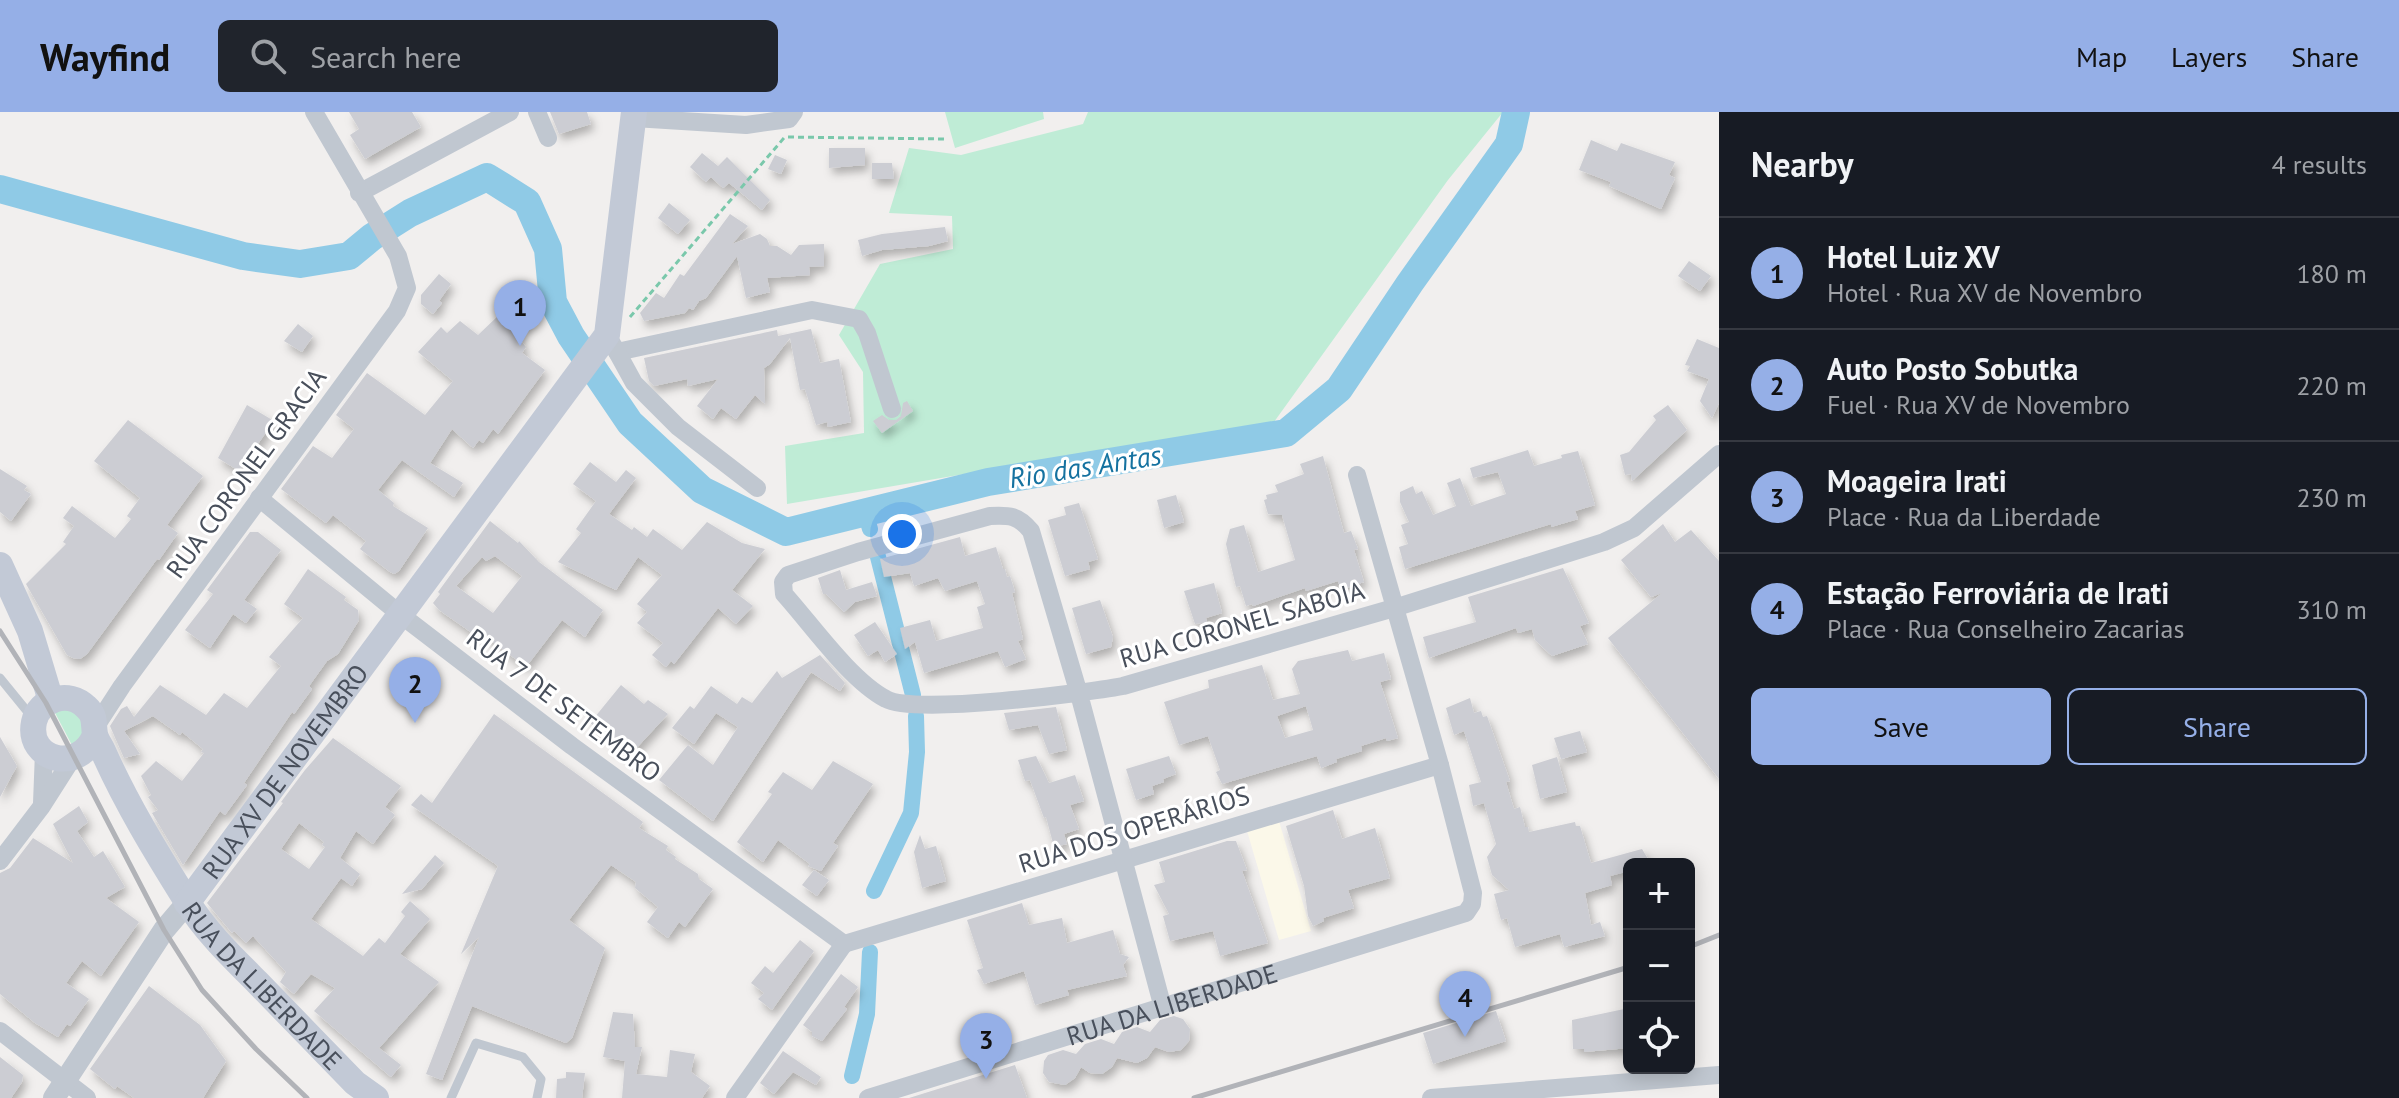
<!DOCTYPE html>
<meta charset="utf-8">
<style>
body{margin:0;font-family:"PT Sans",sans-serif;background:#20242c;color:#f1f3f6}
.controls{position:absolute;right:24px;bottom:24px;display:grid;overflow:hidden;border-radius:12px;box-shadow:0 4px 20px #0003}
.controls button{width:72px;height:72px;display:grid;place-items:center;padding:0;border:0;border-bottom:2px solid #363941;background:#171b24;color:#f1f3f6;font:40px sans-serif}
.you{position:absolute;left:902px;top:422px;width:28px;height:28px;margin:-20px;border:6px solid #fff;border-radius:50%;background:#1a73e8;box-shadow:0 0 0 12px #1a73e833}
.badge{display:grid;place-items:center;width:52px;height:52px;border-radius:50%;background:#95afe7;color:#111;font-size:26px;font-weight:700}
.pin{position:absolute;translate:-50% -66px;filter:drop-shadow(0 2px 4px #0008)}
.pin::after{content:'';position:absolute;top:42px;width:28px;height:24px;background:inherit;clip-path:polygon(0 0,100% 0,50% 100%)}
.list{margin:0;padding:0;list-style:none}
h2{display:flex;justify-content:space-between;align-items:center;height:104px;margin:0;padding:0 32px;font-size:34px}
h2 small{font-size:26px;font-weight:400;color:#9ea1a6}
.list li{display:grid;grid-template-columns:52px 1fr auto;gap:24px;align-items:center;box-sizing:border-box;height:112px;padding:0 32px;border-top:2px solid #363941}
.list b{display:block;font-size:30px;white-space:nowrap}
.list p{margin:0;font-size:26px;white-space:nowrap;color:#9ea1a6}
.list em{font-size:26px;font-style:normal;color:#9ea1a6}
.actions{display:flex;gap:16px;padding:24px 32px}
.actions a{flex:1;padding:18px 0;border:2px solid #95afe7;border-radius:12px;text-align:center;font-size:28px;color:#95afe7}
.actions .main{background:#95afe7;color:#111}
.icon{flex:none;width:44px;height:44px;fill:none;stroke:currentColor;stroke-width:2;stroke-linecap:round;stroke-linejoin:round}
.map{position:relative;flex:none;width:1719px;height:986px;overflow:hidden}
header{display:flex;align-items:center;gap:48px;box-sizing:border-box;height:112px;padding:0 40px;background:#95afe7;color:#111}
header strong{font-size:38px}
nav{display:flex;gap:44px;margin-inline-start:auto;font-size:28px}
.search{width:560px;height:72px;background:#20242c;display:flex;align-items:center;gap:20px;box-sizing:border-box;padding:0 28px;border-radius:12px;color:#9ea1a6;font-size:30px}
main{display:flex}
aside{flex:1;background:#171b24}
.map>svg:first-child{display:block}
</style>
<header>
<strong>Wayfind</strong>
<div class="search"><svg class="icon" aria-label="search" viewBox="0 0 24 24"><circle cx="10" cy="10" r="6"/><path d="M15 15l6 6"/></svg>Search here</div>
<nav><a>Map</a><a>Layers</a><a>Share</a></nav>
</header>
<main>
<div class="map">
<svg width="1719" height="986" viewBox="0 0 1719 986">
<defs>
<filter id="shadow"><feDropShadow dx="3.5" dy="6" stdDeviation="4" flood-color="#0004"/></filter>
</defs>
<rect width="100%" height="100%" fill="#f1efee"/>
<path fill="#fbf8e9" d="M1277,702L1311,819L1279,828L1245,712Z"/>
<path fill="#bfecd6" d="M945,0H1043L1044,7L955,36Z
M1088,0H1503L1448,68L1274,310L787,392L785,334L864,321L863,260L839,223L880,152L953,137L952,104L889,101L909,36L961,43L1083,12Z
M52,595L80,601L85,622L74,637Z"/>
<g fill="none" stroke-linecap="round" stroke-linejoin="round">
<path stroke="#8fcae6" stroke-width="16" d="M865,400L870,417
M877,441L913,583
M874,779L911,701L917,640L916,604
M852,964L867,902L870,840"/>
<path stroke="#8fcae6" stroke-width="28" d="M0,77L243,144L300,152L349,144L372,125L410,101L487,65L527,90L548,137L553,190L571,224L630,311L702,378L786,420L988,370L1286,321L1339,277L1410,171L1509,32L1516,0"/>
</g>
<path fill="#cccdd3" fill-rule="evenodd" filter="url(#shadow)" d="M349,0H412L421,15L365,47L350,23L359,17Z
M550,0H587L591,12L559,22Z
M1591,28L1617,39L1621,31L1675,50L1669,63L1675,66L1661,97L1609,74L1611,70L1579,58Z
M829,36H865V53L829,56Z
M702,41L718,54L727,45L770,88L762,98L729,71L723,76L711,65L706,70L690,55Z
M775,43L787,48L781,62L768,57Z
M872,51H892L894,67H872Z
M669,91L690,108L678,122L658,106Z
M730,102L748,114L732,132L760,122L767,127L770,134H777L791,143L799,133L824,132V154L809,155L810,163L767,166L770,180L746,186L737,144L706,186L699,189L693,198L689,196L685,201L644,209L640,201L656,181L664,186L680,162L684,164Z
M945,115L948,129L929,134L882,138L862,144L858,128L882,122Z
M1689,149L1711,164L1700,179L1678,164Z
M439,162L451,172L439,189L442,191L433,202L421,192V183Z
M499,203L526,235L522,241L545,258L498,322L493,317L483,331L479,328L473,336L452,317L430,351L463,371L454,385L402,348L378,378L394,391L393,394L428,416L399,459L394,462L390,460L360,437L366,429L333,403L326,411L281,377L313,334L332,346L354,317L336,303L367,261L425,303L453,269L418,240L441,215L447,221L460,209L478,223Z
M298,212L313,224L302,240L284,229Z
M811,217L820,251L839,247L851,310L828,315L827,310L816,313L805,277L800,278L790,226L770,252L764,256L765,292L755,283L736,307L721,296L713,307L697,294L718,267L688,274L687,267L654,274L649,269L644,246L777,218L778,224Z
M1697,227L1719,236V291L1712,306L1700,289L1709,267L1687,259L1690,254L1685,253Z
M907,289L913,299L882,321L873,309L882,303L889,308H896L901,304L903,291Z
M247,293L274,309L239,359L218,346Z
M1668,293L1687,318L1632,369L1631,362L1625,363L1620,343L1629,340L1656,308L1653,304Z
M128,308L203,364L167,413L178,421L159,448L157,447L87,542L80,547L73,546L67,543L26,472L66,432L63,430L74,414L63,406L72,394L115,426L131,407L127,404L140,386L94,349Z
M1528,338L1534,354L1562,346L1561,343L1578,339L1595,393L1575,399L1578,407L1551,415V412L1405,457L1399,435L1408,432L1401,413L1409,410L1400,390V380L1413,374L1416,382L1422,379L1433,403L1456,394L1447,371L1460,366L1471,394L1506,382L1498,360L1473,366L1470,356Z
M1323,344L1344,421L1351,419L1358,437L1354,438L1364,470L1341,478L1338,469L1306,479L1305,476L1253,494L1252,492L1246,494L1240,474L1236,475L1226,432L1230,417L1244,413L1258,460L1295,448L1282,403L1268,402L1264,388L1267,387L1266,383L1278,380L1275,373L1304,362L1300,352Z
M590,350L616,370L626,358L636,366L609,402L632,418L634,415L647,425L653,417L682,438L707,410L742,431L765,437L732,478L753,494L736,512L718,496L674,552L671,549L666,555L652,543L663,531L637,511L647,500L637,492L662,463L638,445L616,478L558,450L581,421L576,417L596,389L573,372Z
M0,357L27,374L24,378L31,382L11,409L0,400Z
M1176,383L1184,410L1164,416L1157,388Z
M1079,391L1098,447L1088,450L1090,457L1065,464L1048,408L1066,403L1064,395Z
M490,409L518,431L519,429L539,450L603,498L585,525L562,508L526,555L478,519L475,523L439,498L433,491L440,482L438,480ZM495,444L522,464L493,501L456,474L482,445L486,449Z
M1663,412L1675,430L1691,418L1719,449V667L1608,526L1662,481L1651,485L1621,448Z
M250,420H258L281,438L244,488L257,497L246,511L233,502L210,536L185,518L213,482L207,478Z
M960,425L965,444L996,435L1003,457H1005L1007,465L1010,464L1015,480L1012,481L1023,527L1018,529L1026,547L1005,555L998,539L924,561L915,530L905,537L900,516L930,508L936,529L983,516L977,495L985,492L977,469L945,479L938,466L914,474L910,461L884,465L880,447Z
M1563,456L1589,511L1580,514L1588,532L1552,544L1535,528L1532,517L1518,521L1516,516L1429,546L1423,525L1476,510L1468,485Z
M308,457L346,485L344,488L358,498L359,508L338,542L327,549L309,574L312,577L294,602L292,600L244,671L247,673L225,703L220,699L183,753L152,701L158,698L148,685L151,683L141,664L156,649L182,669L204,641L201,640L203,637L182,620L180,623L153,604L124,619L140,642L124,646L110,614L121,597L127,594L134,605L160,573L206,603L224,581L247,596L281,554L269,545L303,506L284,492Z
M840,458L846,478L872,470L877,484L855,490L844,500L826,482H823L818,466Z
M1214,471L1222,501L1206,506L1207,510L1195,512L1184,479Z
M1100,488L1113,525L1111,535L1086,542L1072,496Z
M875,510L897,542L885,550L878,538L868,544L854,523Z
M1348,538L1352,549L1384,541L1391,567L1380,570L1398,626L1387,629L1386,626L1361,634L1362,639L1336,647L1337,650L1321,656L1317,644L1222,672L1216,660L1220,658L1208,624L1179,633L1164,590L1209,576L1208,568L1262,553L1273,588L1300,582L1292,557L1298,549ZM1306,594L1313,618L1285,626L1277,604Z
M820,543L845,571L840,579L811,560L713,709L659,668L688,633L713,653L738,615L716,601L694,632L672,616L690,594L694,597L711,574L737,592L742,585L752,591L777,559L782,566Z
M621,573L644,592L648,588L668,602L631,642L590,611Z
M1470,586L1474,601L1481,599L1483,605L1487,604L1510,669L1506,670L1514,697L1520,695L1525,715H1528L1529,720L1575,710L1576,714H1580L1591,751L1642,737L1651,752H1629V759L1610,764L1612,773L1585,781L1591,813L1600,810L1605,824L1564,835L1560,822L1515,835L1507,806L1501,808L1494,782L1509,778L1492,763L1487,745L1496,732L1484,691L1473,694L1469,673L1481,670L1464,619L1454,623L1446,596Z
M1056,595L1067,638L1049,642L1038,613L1009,618L1004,601Z
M494,602L643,710L639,716L668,734L666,738L676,745L675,747L698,762L699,767L713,777L685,815L679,810L668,826L647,810L658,795L635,776L636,770L611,753L569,808L605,836L572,926L566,931L472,894L442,968L426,962L479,825L461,842L498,754L411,693L421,682L432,691Z
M1580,619L1587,640L1561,647L1554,626Z
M0,625L17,654L0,685Z
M333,626L401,674L385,695L395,703L373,732L356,719L340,746L360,762L352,774L341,766L311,807L363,844L379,826L385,831L405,804L401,800L410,789L430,807L400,842L439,870L379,936L401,953L391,965L314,899L335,876L311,862L294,882L280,870L286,860L253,824L246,831L234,819L232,821L207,791L283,691L281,690L305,658ZM299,711L324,730L322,733L325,735L309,757L281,737Z
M1036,644L1049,671L1075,663L1084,689L1070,693L1079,717L1064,722L1067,732L1054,735L1046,705L1044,706L1030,668L1025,669L1018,648Z
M1169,644L1176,662L1163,667L1164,670L1152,674L1154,682L1136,688L1126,657Z
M1557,645L1567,680L1540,687L1532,653Z
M833,649L873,672L833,731L838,734L821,759L808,754L810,752L778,728L763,750L737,730L772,682L768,680L783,660L812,678Z
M79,694L88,710L77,719L94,745L103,739L125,775L106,786L139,810L101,864L82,849L66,871L89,887L70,914L67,912L58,925L35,911L0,882V761L10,756L33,726L73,751L53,712Z
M1333,698L1342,727L1375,716L1390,766L1348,778L1354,796L1323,806L1324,809L1313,814L1308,804L1304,774L1286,714Z
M920,723L925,737L936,734L946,769L922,776L914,740Z
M1227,729H1236L1247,758L1242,759L1268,831L1220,844L1213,819L1170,829L1163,804L1169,802L1154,773L1165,770L1159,750Z
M435,743L444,751L422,777L402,782Z
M814,758L829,768L817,784L802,773Z
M1022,791L1029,813L1062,806L1067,831L1113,818L1120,842L1129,845L1123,853L1127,864L1067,878L1069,883L1035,893L1024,859L984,872L977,858L983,856L967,808Z
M800,828L814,839L772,898L758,887L764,881L751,871L765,854L773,861Z
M841,862L858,875L844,895L847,897L822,929L812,924V920L803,913Z
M149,874L200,913L226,949L203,986H134L117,974L115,977L90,957Z
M1629,896V936L1584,940V937H1573L1572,908Z
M1496,899L1506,929L1433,952L1423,921Z
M613,900L633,902L635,935H642L636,962L667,965L670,938L695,942L691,960L710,974L702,986H622L625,949L603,945Z
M1174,904L1183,907L1190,917L1189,929L1181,938L1169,940L1155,935L1147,946L1137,951L1117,946L1112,955L1102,962L1090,961L1081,955L1075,966L1065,973L1049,970L1043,961L1044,949L1048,943L1063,938L1076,942L1085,932L1101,927L1114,932L1122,920L1137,915L1150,920L1160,908Z
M783,939L821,965L816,973L793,960L774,982L760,971Z
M0,945L23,963L22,970L11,986H0Z
M1015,953L1027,986H909Z
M566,960L585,961L582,986H556L557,967L566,966Z"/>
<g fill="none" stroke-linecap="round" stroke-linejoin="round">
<path stroke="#7ac8ab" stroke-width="3" stroke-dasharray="6 4" stroke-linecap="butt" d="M788,25L947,27
M630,205L784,26"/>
<path stroke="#c0c7d0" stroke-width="9" d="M0,566L31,604
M451,986L476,931L523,945L541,967L537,986"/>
<g stroke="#c0c7d0" stroke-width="18">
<path d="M537,0L548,26"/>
<path d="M634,6L746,13L789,7L794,0"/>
<path d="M359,81L510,0"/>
<path d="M607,223L617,240L812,198L859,207L867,221L892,297"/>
<path d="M617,240L634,271L678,315L757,376"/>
<path d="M259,386L401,503L572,634L844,832"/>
<path d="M96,614L122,574L397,199L407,176L398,144L314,0"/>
<path d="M42,691L44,640"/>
<path d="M0,749L42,694L72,647"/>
<path d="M844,832L1440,653"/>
<path d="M1163,896L1079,582L1031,419C1018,403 1009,403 990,404L858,440L788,463L783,470L784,482C812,513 850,568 886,587C914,603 1085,581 1123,574L1394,496L1604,430L1634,416L1719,342"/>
<path d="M0,919L87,986"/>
<path d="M735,986L844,832"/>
<path id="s1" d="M868,986L1466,801L1472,792L1473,781L1440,653L1357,363"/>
<path d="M1431,986L1719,963"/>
</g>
<path stroke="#c0c7d0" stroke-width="22" d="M54,986L164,818L187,791"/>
<g stroke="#c2c9d6" stroke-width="26">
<path d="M0,453L30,519L51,589"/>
<path id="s2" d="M95,623C80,662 26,649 34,610C39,586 69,578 86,595C96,604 93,611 95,622C96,628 101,634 103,639C126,691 156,740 186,788C205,819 232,845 257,870C290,904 322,937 355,971L376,986"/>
<path id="s3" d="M187,791L607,223L634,0"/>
</g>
<path stroke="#b1b3b8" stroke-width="5" d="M0,519L46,591L164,818L202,878L256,937L307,986
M1689,835L1719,823
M1194,986L1629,855"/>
</g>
<g text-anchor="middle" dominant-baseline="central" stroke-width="6" stroke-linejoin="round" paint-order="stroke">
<g font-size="26" fill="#484f5b" stroke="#fff">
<text transform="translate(246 361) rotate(-54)">RUA CORONEL GRACIA</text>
<text transform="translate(1242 512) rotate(-16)">RUA CORONEL SABOIA</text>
<text transform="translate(564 593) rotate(37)">RUA 7 DE SETEMBRO</text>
<text stroke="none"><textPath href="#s3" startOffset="164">RUA XV DE NOVEMBRO</textPath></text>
<text transform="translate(1134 717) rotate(-17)">RUA DOS OPERÁRIOS</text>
<text stroke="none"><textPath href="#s2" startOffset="496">RUA DA LIBERDADE</textPath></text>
<text stroke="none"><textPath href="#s1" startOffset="318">RUA DA LIBERDADE</textPath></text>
</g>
<g font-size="28" font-style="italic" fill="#1572a0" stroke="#fff">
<text transform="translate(1085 354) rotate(-9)">Rio das Antas</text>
</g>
</g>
</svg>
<div class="controls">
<button>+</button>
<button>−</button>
<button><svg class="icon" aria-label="locate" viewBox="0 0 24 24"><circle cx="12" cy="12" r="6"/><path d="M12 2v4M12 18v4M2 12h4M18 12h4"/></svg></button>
</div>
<div class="you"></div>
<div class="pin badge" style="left:520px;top:234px">1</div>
<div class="pin badge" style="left:415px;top:611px">2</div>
<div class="pin badge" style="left:986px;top:967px">3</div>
<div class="pin badge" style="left:1465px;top:925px">4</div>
</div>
<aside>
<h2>Nearby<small>4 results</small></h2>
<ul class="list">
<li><span class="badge">1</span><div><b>Hotel Luiz XV</b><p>Hotel · Rua XV de Novembro</p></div><em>180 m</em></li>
<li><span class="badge">2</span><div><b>Auto Posto Sobutka</b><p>Fuel · Rua XV de Novembro</p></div><em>220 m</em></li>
<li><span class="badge">3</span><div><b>Moageira Irati</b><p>Place · Rua da Liberdade</p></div><em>230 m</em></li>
<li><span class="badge">4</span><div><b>Estação Ferroviária de Irati</b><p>Place · Rua Conselheiro Zacarias</p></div><em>310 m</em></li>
</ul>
<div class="actions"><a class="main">Save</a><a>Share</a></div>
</aside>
</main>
